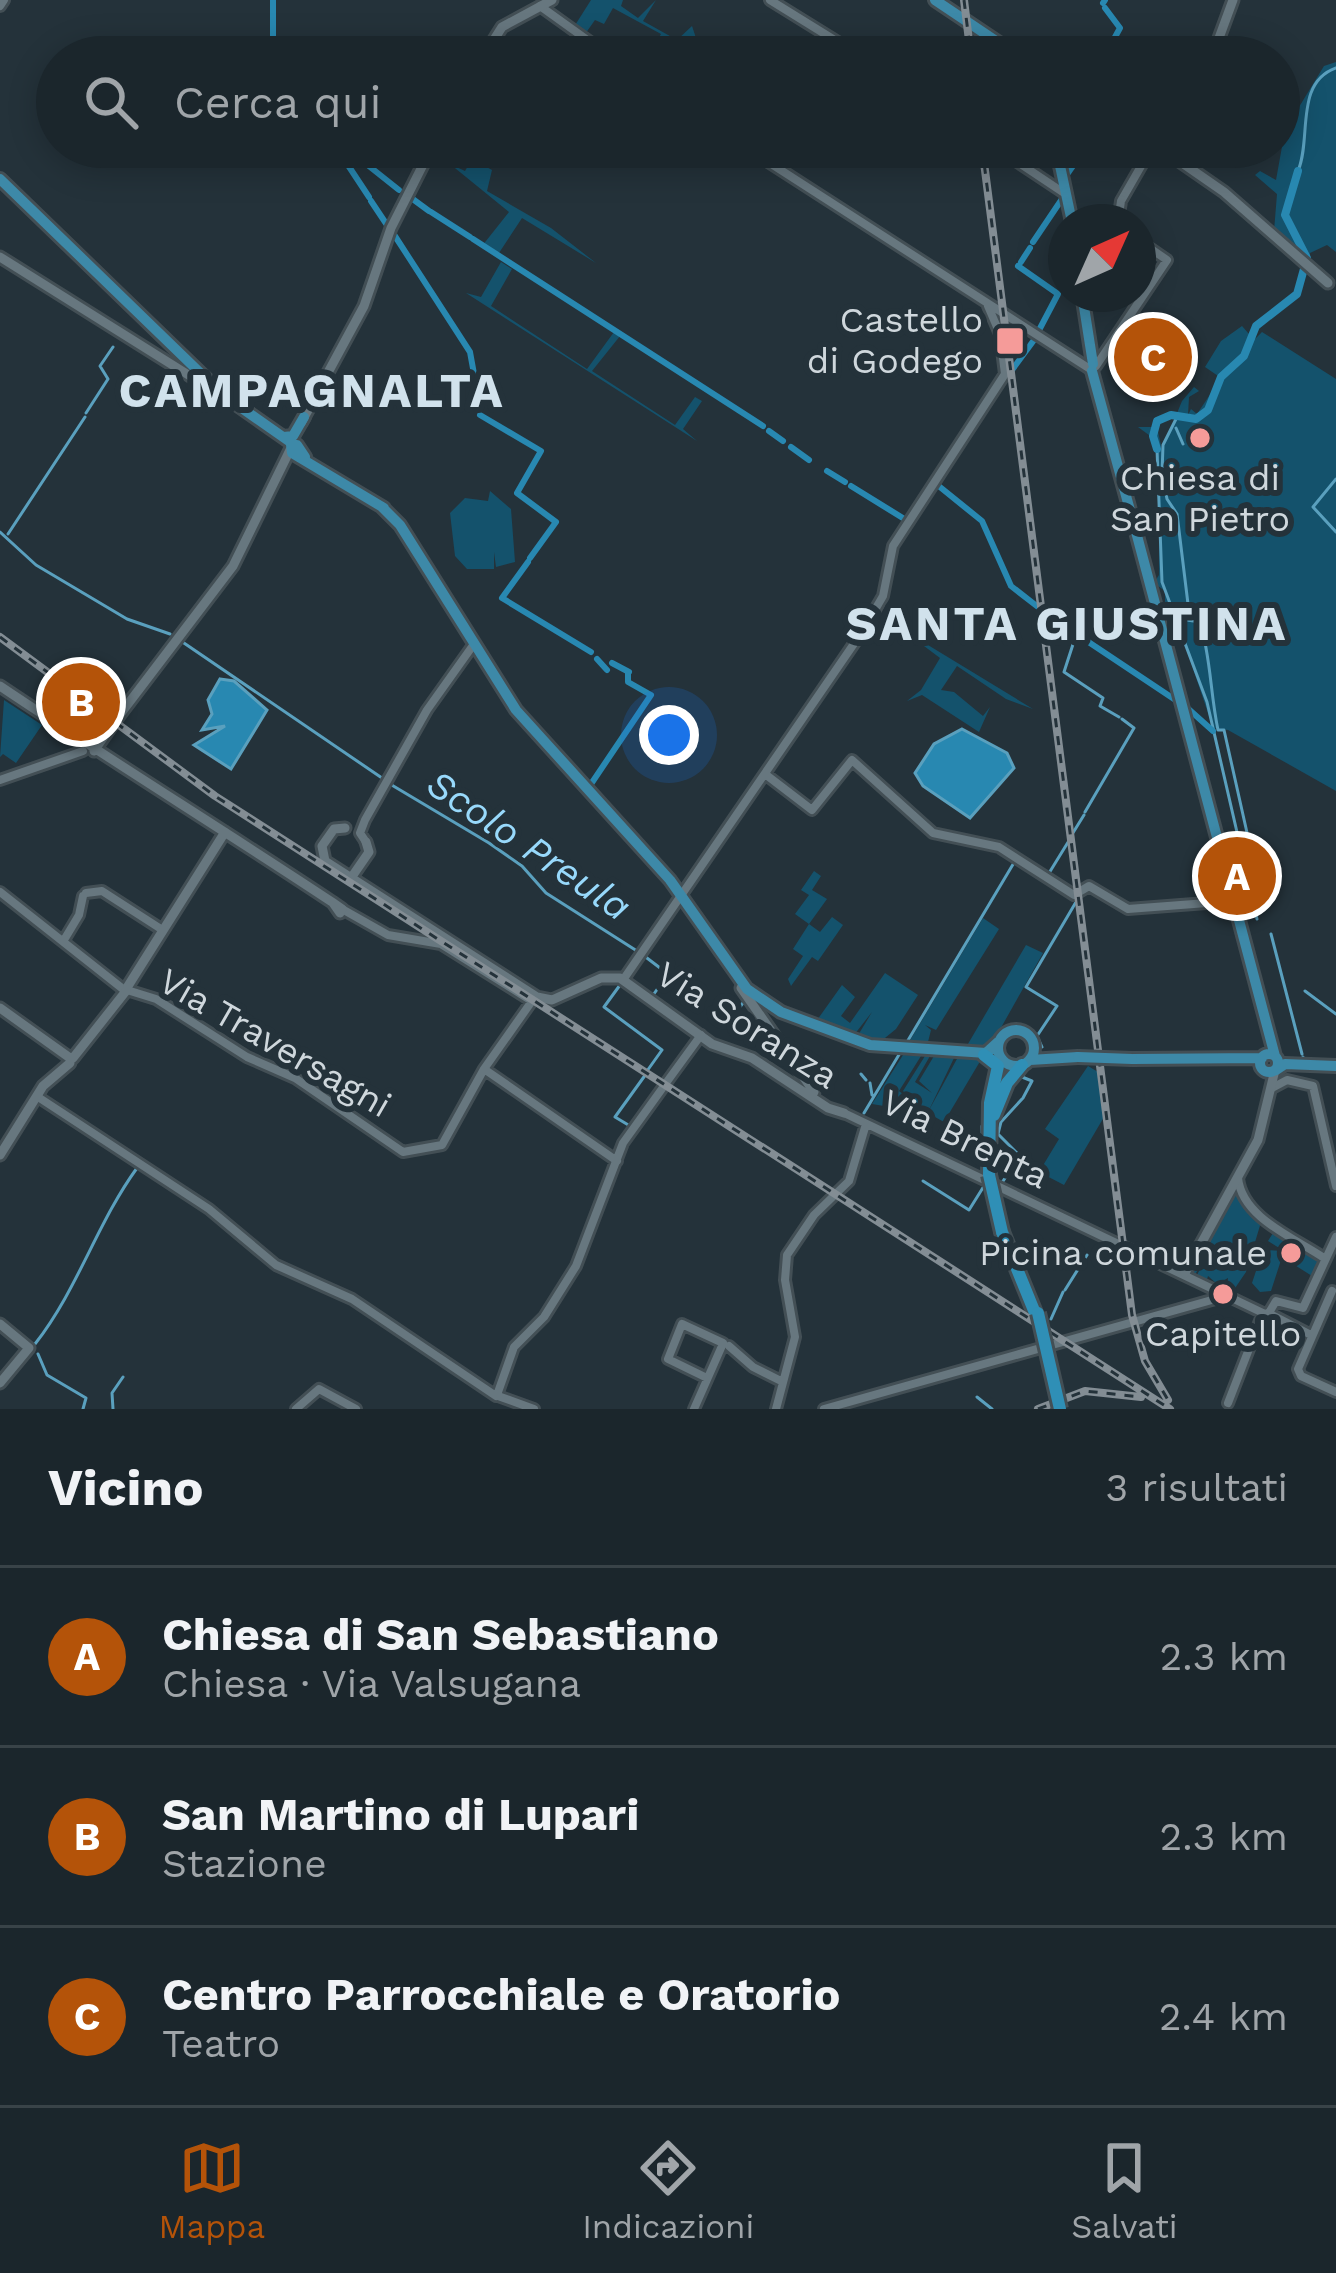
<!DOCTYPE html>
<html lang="it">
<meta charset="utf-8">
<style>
body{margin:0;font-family:"Work Sans",sans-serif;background:#283238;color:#f1f3f6}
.compass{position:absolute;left:1048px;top:204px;width:108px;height:108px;border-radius:50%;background:#1b262c;box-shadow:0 6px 30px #0003;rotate:45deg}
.you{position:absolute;left:669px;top:735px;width:42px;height:42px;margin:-30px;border:9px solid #fff;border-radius:50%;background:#1a73e8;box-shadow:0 0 0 18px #1a73e833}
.badge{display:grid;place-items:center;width:78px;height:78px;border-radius:50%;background:#b45309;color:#fff;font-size:39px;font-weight:700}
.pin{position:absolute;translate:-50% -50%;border:6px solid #fff;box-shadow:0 3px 12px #0006}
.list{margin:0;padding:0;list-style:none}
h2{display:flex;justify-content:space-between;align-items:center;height:156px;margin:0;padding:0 48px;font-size:51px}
h2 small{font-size:39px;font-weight:400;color:#a0a5a9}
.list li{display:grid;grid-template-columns:78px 1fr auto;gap:36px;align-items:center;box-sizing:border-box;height:180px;padding:0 48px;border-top:3px solid #394348}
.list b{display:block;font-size:45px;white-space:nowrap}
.list p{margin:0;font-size:39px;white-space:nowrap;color:#a0a5a9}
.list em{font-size:39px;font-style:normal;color:#a0a5a9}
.icon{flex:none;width:66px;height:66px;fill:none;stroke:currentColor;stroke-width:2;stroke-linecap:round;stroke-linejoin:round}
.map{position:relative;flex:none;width:1336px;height:1409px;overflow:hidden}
.search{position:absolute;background:#1b262c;box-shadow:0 6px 30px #0003;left:36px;right:36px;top:36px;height:132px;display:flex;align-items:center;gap:30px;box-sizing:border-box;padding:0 42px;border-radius:66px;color:#a0a5a9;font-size:45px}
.sheet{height:696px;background:#1b262c}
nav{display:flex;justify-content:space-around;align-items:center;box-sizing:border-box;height:168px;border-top:3px solid #394348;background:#1b262c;font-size:33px;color:#a0a5a9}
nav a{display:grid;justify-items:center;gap:6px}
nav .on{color:#b45309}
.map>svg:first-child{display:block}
</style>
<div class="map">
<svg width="1336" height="1409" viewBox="0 0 1336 1409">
<rect width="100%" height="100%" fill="#24323a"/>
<path fill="#14526c" d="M591,0H623L621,6L638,18L656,0L643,21L677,40L692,26L698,44L687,42L684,48L678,43L669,57H647L661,34L613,8L604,24L595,20L583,37L572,30Z
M1336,62V252L1327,245L1310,253V262L1274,231L1277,194L1255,175L1260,171L1276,180L1285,130L1324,66Z
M472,159L492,170L487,191L551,228L596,263L522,218L497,256L482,246L509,212L450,164L465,171Z
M501,262L512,269L491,306L587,369L614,332L620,336L592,371L675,425L695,397L702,401L683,429L697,441L466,293L481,297Z
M1256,324L1255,339L1262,332L1336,379V791L1228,730L1213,728L1185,645L1179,644L1165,607V591L1154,583L1159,575V461L1153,438L1138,427H1157L1162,450L1182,401L1194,387L1199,391L1189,397L1188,415L1191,409L1197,414L1221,378L1205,367L1221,341L1242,326L1249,334Z
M490,491L511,509L515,562L496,567L494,552V569H467L455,556L450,513L465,498L488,501Z
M900,628L1033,709L1006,699L957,666L941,690L954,692L983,716L990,707L979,732L922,695L907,701L921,690L940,658Z
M4,700L42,725L16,763L3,754L0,757Z
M814,871L821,876L812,890L827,899L809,924L820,932L832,917L843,925L818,961L812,957L791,986L788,979L803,956L793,949L809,924L795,914L809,895L801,890Z
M983,918L999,929L936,1030L925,1025L931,1030L927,1046L906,1047Z
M1026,945L1043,953L989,1049H965Z
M885,973L918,995L896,1029L880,1042L857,1037L872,1012L854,1035L815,1023L842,985L855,997L841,1016L850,1023Z
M903,1055L921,1056L899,1091L914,1103L903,1091L925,1056H930L915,1082L932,1093L919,1081L934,1056H955L928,1112L958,1057L982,1058L944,1122L926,1112L914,1128L896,1108L872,1104Z
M1088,1066L1098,1072L1104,1117L1064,1185L1039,1172L1059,1139L1045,1129Z
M1233,1192L1262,1219L1246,1272L1231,1294L1219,1288H1227L1228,1278L1217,1284L1208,1276L1206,1283L1196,1277L1205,1259L1194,1276L1189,1273Z
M1273,1233L1303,1249L1302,1255L1306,1250L1321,1261L1312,1276L1282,1257L1271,1291L1260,1292L1252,1283L1263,1250L1284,1251L1268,1241Z"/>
<path fill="#2888b1" stroke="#5aa0be" stroke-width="3" d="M220,679L234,681L267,710L231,769L194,745L225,726L202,730L212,714L208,700Z
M962,729L1007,753L1014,768L970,818L923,786L915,773L934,744Z"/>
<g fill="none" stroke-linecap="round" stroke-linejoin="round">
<path stroke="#5aa0be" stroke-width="3" d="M1298,171C1312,138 1294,83 1336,68
M86,413L108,379L100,366L113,347
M1178,415L1163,445L1162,474L1167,499L1177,514L1188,604
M1176,428L1183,444
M1157,449L1162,582L1207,702L1257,919
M1336,479L1313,507L1336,532
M0,532L36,565L127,619L170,634
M8,534L85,417
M1188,606L1187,620L1200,622C1211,658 1210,692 1218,730H1224L1252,855
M1076,635L1064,672L1103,698L1100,706L1119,717
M181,641L382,778
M390,784L489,843L522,866L546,893L637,951
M1085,812L1134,728L1122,719
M1071,836L1084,815
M1255,866L1256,868
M1257,874L1261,891
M1046,878L1070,839
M1271,934L1302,1054
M643,955L668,974L651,998
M620,985L604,1007L662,1050L647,1071
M1305,991L1336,1014
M733,1016L746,999
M907,1042L1015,861
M1042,1047L1037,1036L1057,1006L1026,987L1076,902
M1303,1057V1059
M861,1074L866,1080
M870,1083L872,1095
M1023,1098L1032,1081L1022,1077L1029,1065
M825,1100L828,1102
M864,1113L900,1053
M983,1120L984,1104
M630,1126L615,1117L646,1074
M982,1126L983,1170
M923,1181L969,1210L984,1186
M999,1187L1020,1156L998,1134L1001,1122L1022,1099
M1065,1290L1087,1255
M1051,1319L1063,1292
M35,1344C78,1289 97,1223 137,1168
M38,1354L47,1375L86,1398L83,1409
M977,1397L992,1409
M113,1409L112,1393L123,1377"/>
<path stroke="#2888b1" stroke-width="6" d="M1103,3L1105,0
M273,53V0
M1104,57L1120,28L1105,8
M336,147L369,197
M345,147L399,190
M1068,173L1086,147
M410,197L429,211
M371,201L389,228
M431,212L470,237
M393,233L470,352L474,374
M473,239L763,426
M1033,242L1064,196
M1021,262L1030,248
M1018,266L1058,294L1037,334
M1012,370L1034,340
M480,415L541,451L517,493L556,522L530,558
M769,431L783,441
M791,447L809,460
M827,471L845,482
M935,483L982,521L1011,586L1038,607
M851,486L906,520
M528,562L502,598L591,652
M1047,614L1063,625
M1066,627L1177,701
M597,659L607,670
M612,663L629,672
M1184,705L1213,731
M589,787L651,695L628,682V674"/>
<path stroke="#2888b1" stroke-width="8" d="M1157,449L1153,436L1157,421L1171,415L1196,419L1208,410L1221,377L1244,356L1256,326L1297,294L1307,258L1285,215L1298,171"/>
<defs>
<path id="tertiary" d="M770,0L862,57
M0,6L4,0
M540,6L611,57
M745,147L1090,369
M995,147L1064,193
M1118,222L1121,201L1148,154
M1096,366L1167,260L1138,240
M765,774L812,810L852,760L933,833L999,847L1074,895L1089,886L1128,909L1220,902L1229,889
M0,780L83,751
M366,842L360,833L365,820L427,710L474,644
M0,892L123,989
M86,893L102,891L161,929
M64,940L79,915L83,896
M623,980L862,632L883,596L893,546L1005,374L1000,334L988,306
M127,990L156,999L247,1057L295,1078L403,1152L442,1145L484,1069L532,1001L441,944L388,935L342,909
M484,1069L617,1161
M666,1083L701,1035
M1272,1088L1287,1080L1313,1086L1336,1186
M38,1097L209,1209L276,1265L352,1299L496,1396
M844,1113L1263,1313
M1238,1178C1242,1218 1295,1238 1324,1258
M1332,1291L1298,1369L1301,1376L1336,1392
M1268,1313L1311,1335
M1267,1316L1276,1301L1303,1308L1336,1237
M729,1346L753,1367L781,1381
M707,1378L668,1359L682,1324L723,1343
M497,1395L514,1347L544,1317L576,1266L623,1143L664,1086
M498,1396L534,1409
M1228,1403L1263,1313
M296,1409L319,1389L356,1409
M694,1409L721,1348
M776,1409L795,1337L785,1280L787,1255L814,1215L849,1181L866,1124
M824,1409L1226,1296"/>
<path id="secondary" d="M483,57L502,27L552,0
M1212,57L1233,0
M1149,148L1151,153L1146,154L1144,149Z
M1162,149L1224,192L1328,283
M0,257L214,391
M325,378L364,306L391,228L432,147
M301,423L325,379
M0,686C110,760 222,829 332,902L342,909L340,913L333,903
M115,721L233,566L290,450
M94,751L113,724
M345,828L334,829L322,846L325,861L537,997L552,1000L601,978H620L712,1044L752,1058L828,1108L844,1113
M351,878L369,852L366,842
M128,986L225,832
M741,988L814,1092
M0,1008L70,1058
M73,1058L126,991
M0,1155L43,1086L70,1063
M1185,1273L1258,1140L1275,1070
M0,1324L29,1348L0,1383"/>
<path id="primary" d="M935,0L1020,57
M1056,147L1072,222
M0,179L223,395L293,444
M1082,294L1093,364
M1092,371L1134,525
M284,437L293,436L304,417
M305,457L297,445H291L292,453L384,508
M382,507L400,525L516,710L670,880L747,989L781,1012L870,1045L986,1053L998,1042
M1135,528L1275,1056
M998 1048a18 18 0 1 1 36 0a18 18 0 1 1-36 0Z
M1260 1063a9 9 0 1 1 18 0a9 9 0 1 1-18 0Z
M1132,1059L1262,1058
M1030,1060L1078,1057
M1276,1070L1285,1064L1336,1066"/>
<path id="trunk" d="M984,1055L998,1066L990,1103L989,1175
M994,1115L1007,1083L1022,1065
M1002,1232L1035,1313"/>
</defs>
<use href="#tertiary" stroke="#434f55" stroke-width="14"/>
<use href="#secondary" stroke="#434f55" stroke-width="15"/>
<use href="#primary" stroke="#434f55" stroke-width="16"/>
<use href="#trunk" stroke="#434f55" stroke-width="18"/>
<use href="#tertiary" stroke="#67777f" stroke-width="8"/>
<use href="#secondary" stroke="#67777f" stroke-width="9"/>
<use href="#primary" stroke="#3d89a8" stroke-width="10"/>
<use href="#trunk" stroke="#2f8fb6" stroke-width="12"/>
<defs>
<path id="rail" d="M964,0L971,57
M982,147L1132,1315L1145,1361L1168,1400
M0,637L215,796L1170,1409
M1038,1409L1085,1391L1141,1397"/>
</defs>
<use href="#rail" stroke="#838d94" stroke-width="8"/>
<use href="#rail" stroke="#24323a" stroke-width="3" stroke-dasharray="9" stroke-linecap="butt"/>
<defs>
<path id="primary-bridge" d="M1078,1057L1132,1059"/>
<path id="trunk-bridge" d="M989,1175L1002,1232
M1038,1313L1060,1409"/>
</defs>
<use href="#primary-bridge" stroke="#434f55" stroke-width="16" stroke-linecap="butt"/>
<use href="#trunk-bridge" stroke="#434f55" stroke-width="18" stroke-linecap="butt"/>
<use href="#primary-bridge" stroke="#3d89a8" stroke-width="10"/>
<use href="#trunk-bridge" stroke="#2f8fb6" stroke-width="12"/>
</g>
<g fill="#f59b99" stroke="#24323a" stroke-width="4.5">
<rect x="995" y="326" width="30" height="30" rx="6"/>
<circle cx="1200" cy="438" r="12"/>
<circle cx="1291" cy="1253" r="12"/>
<circle cx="1223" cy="1294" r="12"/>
</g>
<g text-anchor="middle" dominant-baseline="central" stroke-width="12" stroke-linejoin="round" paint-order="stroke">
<g font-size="36" fill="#cfd7dc" stroke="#24323a" text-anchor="end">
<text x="983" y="320">Castello<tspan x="983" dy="41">di Godego</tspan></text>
<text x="1200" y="478" text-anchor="middle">Chiesa di<tspan x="1200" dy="41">San Pietro</tspan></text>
<text x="1267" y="1253">Picina comunale</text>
<text x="1223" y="1334" text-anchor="middle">Capitello</text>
</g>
<g font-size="36" fill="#cfd7dc" stroke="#24323a">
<text transform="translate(747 1025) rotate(32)">Via Soranza</text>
<text transform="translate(275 1043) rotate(30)">Via Traversagni</text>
<text transform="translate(965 1139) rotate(26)">Via Brenta</text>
</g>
<g font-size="39" font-style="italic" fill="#98d9fb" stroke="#24323a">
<text transform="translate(529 845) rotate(34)">Scolo Preula</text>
</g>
<g font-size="48" font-weight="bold" letter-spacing="3" fill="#d1e2ec" stroke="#24323a">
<text x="312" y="390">CAMPAGNALTA</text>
<text x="1067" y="623">SANTA GIUSTINA</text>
</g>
</g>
</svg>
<svg class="compass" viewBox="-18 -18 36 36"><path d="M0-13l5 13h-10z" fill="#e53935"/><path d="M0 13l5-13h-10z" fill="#a0a5a9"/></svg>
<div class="you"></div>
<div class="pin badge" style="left:1237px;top:876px">A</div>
<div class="pin badge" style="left:81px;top:702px">B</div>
<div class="pin badge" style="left:1153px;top:357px">C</div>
<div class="search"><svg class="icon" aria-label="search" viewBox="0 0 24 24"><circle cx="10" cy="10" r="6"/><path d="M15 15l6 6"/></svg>Cerca qui</div>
</div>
<section class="sheet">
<h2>Vicino<small>3 risultati</small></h2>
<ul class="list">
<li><span class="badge">A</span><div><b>Chiesa di San Sebastiano</b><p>Chiesa · Via Valsugana</p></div><em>2.3 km</em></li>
<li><span class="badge">B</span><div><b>San Martino di Lupari</b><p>Stazione</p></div><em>2.3 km</em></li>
<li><span class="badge">C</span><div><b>Centro Parrocchiale e Oratorio</b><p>Teatro</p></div><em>2.4 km</em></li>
</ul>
</section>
<nav>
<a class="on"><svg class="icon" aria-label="map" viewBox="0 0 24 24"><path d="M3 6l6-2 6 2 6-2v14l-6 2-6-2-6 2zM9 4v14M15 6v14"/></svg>Mappa</a>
<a><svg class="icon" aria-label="directions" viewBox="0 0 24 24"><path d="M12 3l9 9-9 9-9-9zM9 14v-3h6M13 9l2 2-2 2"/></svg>Indicazioni</a>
<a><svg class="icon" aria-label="saved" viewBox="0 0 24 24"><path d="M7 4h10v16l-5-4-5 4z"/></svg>Salvati</a>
</nav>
